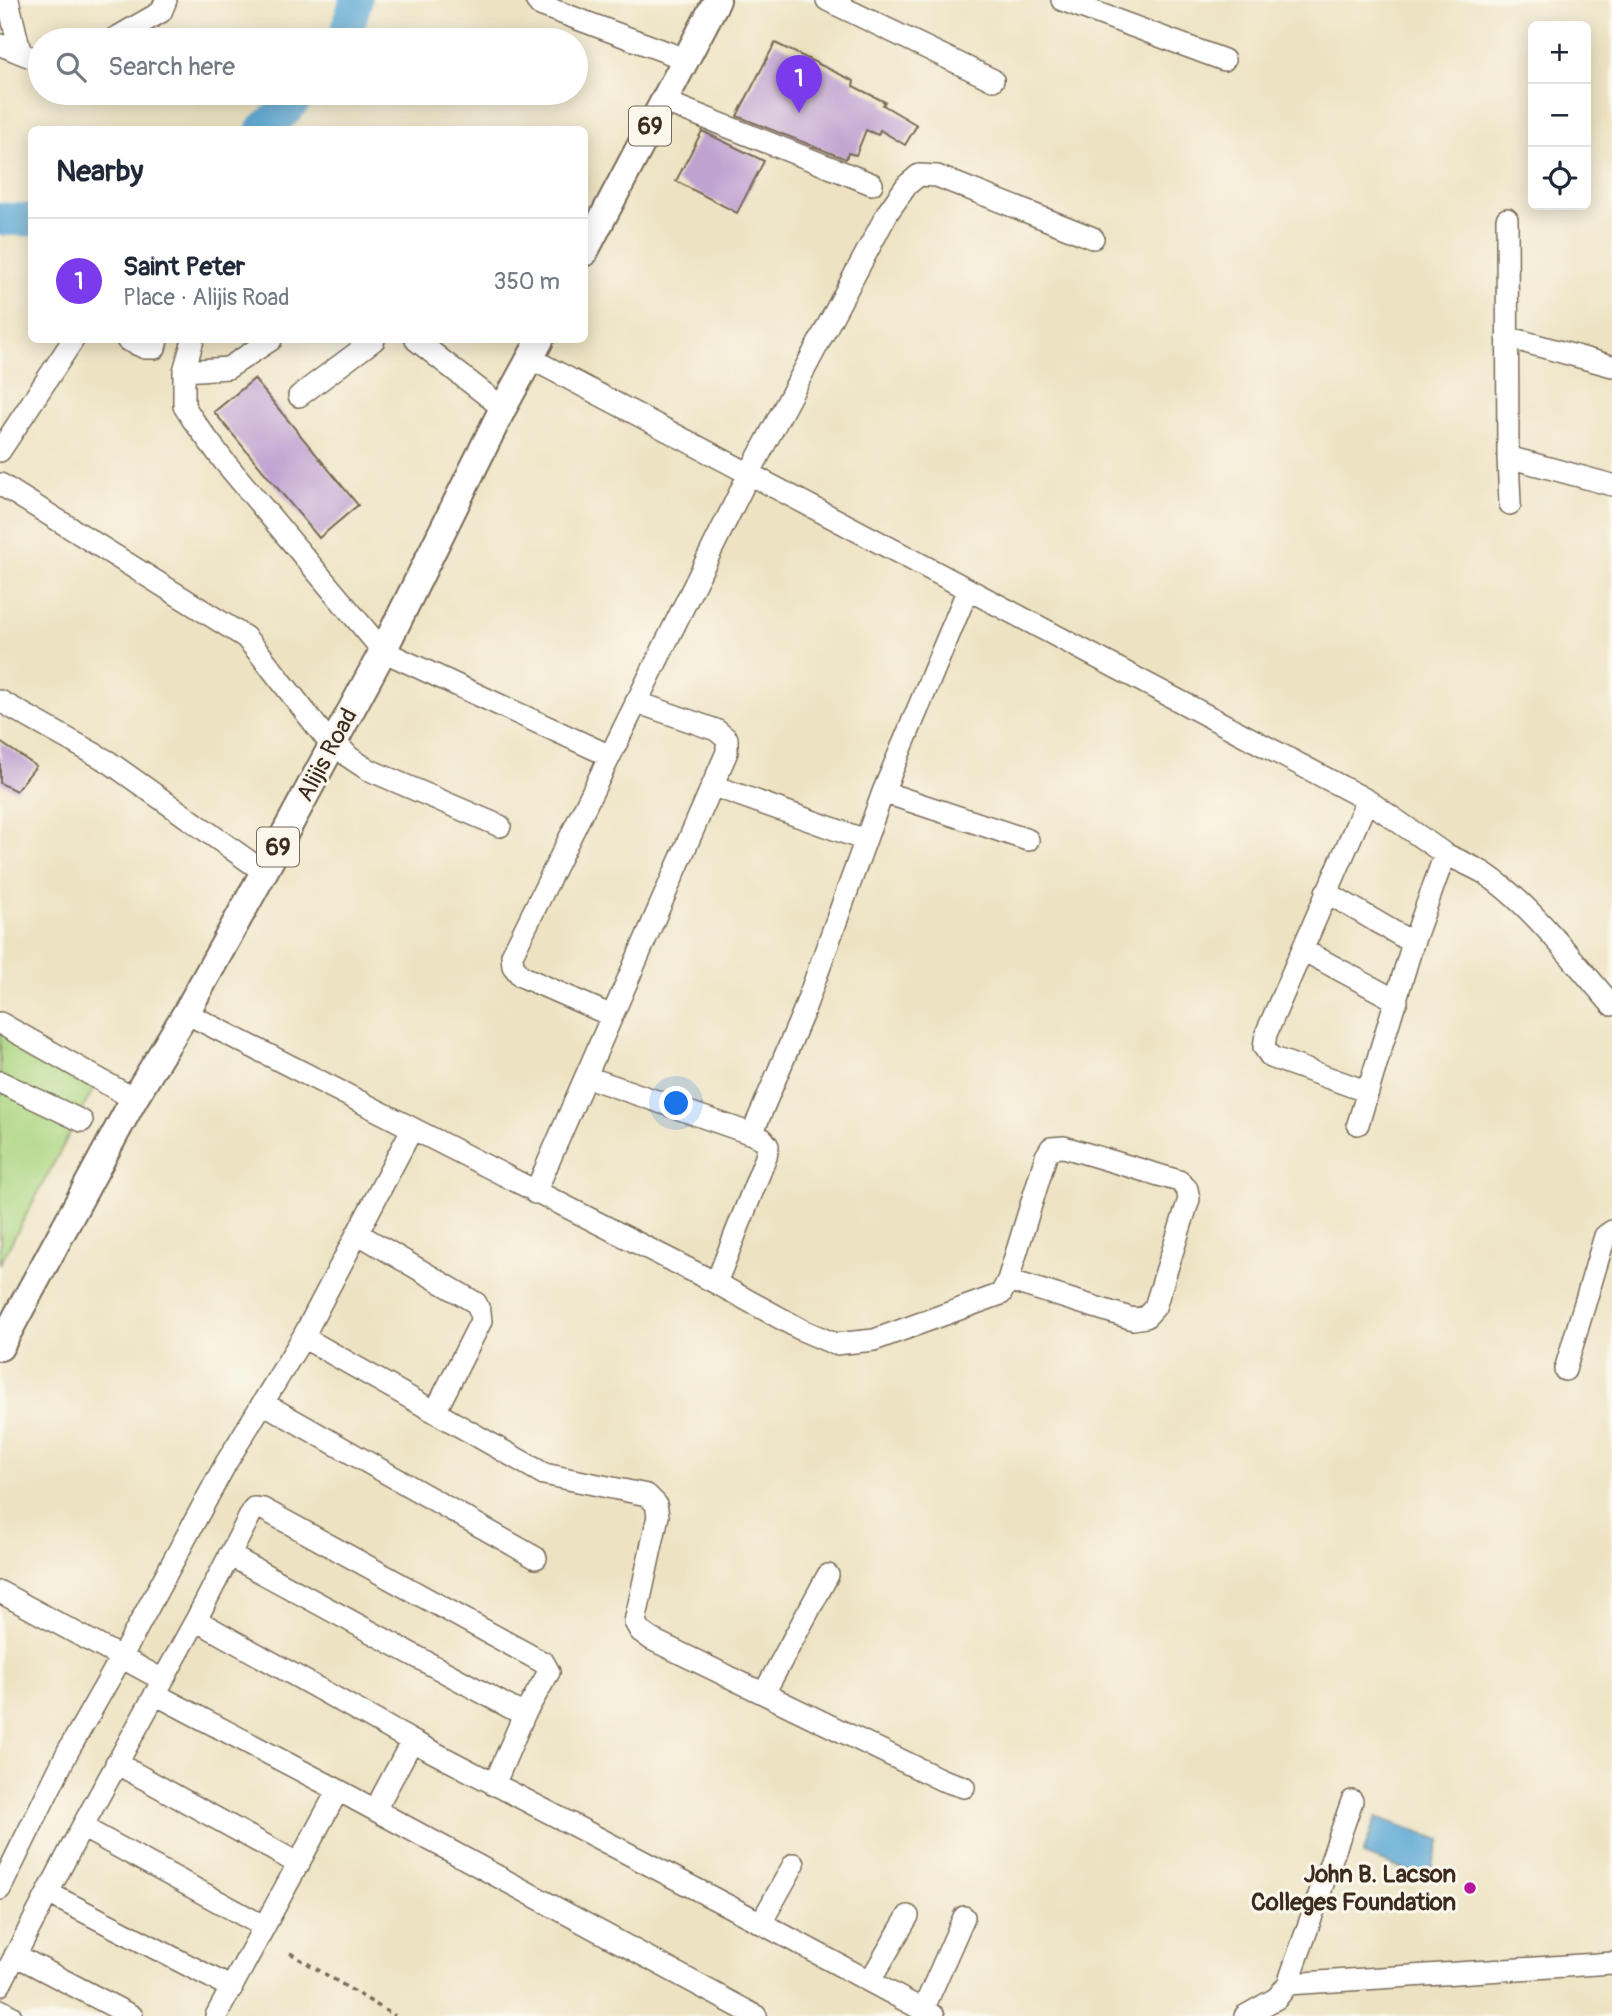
<!DOCTYPE html>
<meta charset="utf-8">
<style>
body{margin:0;font-family:Pangolin,sans-serif;background:#f6f6f7;color:#1f2937}
.controls{position:absolute;right:21px;top:21px;display:grid;overflow:hidden;border-radius:10px;box-shadow:0 4px 18px #0003}
.controls button{width:63px;height:63px;display:grid;place-items:center;padding:0;border:0;border-bottom:2px solid #e0e1e3;background:#fff;color:#1f2937;font:35px sans-serif}
.you{position:absolute;left:677px;top:1104px;width:24px;height:24px;margin:-18px;border:5px solid #fff;border-radius:50%;background:#1a73e8;box-shadow:0 0 0 10px #1a73e833}
.badge{display:grid;place-items:center;width:46px;height:46px;border-radius:50%;background:#7c3aed;color:#fff;font-size:23px;font-weight:700}
.pin{position:absolute;translate:-50% -58px;filter:drop-shadow(0 2px 4px #0008)}
.pin::after{content:'';position:absolute;top:37px;width:24px;height:21px;background:inherit;clip-path:polygon(0 0,100% 0,50% 100%)}
.list{margin:0;padding:0;list-style:none}
h2{display:flex;justify-content:space-between;align-items:center;height:91px;margin:0;padding:0 28px;font-size:30px}
h2 small{font-size:23px;font-weight:400;color:#747a83}
.list li{display:grid;grid-template-columns:46px 1fr auto;gap:21px;align-items:center;box-sizing:border-box;height:126px;padding:0 28px;border-top:2px solid #e0e1e3}
.list b{display:block;font-size:26px;white-space:nowrap}
.list p{margin:0;font-size:23px;white-space:nowrap;color:#747a83}
.list em{font-size:23px;font-style:normal;color:#747a83}
.icon{flex:none;width:38px;height:38px;fill:none;stroke:currentColor;stroke-width:2;stroke-linecap:round;stroke-linejoin:round}
.map{position:relative;flex:none;width:1612px;height:2016px;overflow:hidden}
.search{position:absolute;background:#fff;box-shadow:0 4px 18px #0003;left:28px;top:28px;width:560px;height:77px;display:flex;align-items:center;gap:18px;box-sizing:border-box;padding:0 24px;border-radius:38px;color:#747a83;font-size:26px}
.panel{position:absolute;background:#fff;box-shadow:0 4px 18px #0003;left:28px;top:126px;width:560px;height:217px;border-radius:10px}
.map>svg:first-child{display:block}
</style>
<div class="map">
<svg width="1612" height="2016" viewBox="0 0 1612 2016">
<rect width="100%" height="100%" fill="#fbf7ec"/>
<filter id="ink" filterUnits="userSpaceOnUse"><feTurbulence type="fractalNoise" baseFrequency=".0143" numOctaves="2"/><feDisplacementMap in="SourceGraphic" scale="14" xChannelSelector="R" yChannelSelector="G"/><feConvolveMatrix kernelMatrix="1 2 1 2 8 2 1 2 1" color-interpolation-filters="sRGB"/></filter>
<filter id="wash" filterUnits="userSpaceOnUse"><feTurbulence type="fractalNoise" baseFrequency=".00686" numOctaves="4" result="noise"/><feDisplacementMap in="SourceGraphic" scale="28" xChannelSelector="R" yChannelSelector="G"/><feGaussianBlur stdDeviation="1.57" result="paint"/><feColorMatrix in="noise" values="0 0 0 0 0 0 0 0 0 0 0 0 0 0 0 0 0 1.4 0 .05"/><feComposite in="paint" operator="in"/></filter>
<g filter="url(#wash)">
<rect width="100%" height="100%" fill="#ede3c3"/>
<path fill="#abd581" stroke="#738050" stroke-width="2" d="M0,1030L96,1084L0,1264Z"/>
<path fill="#5ba8d4" stroke="#4b6979" stroke-width="2" d="M1376,1817L1441,1840L1428,1878L1363,1855Z"/>
<g fill="none" stroke-linecap="round" stroke-linejoin="round">
<path stroke="#5ba8d4" stroke-width="33" d="M344,40L356,0
M262,130L286,110L301,93
M0,219L32,220"/>
</g>
<g id="blocks">
<path fill="#c0a2d1" d="M775,43L854,81L853,86L885,102L883,105L917,125L905,145L880,130L878,135L866,130L856,155L848,153L846,159L737,116Z
M702,131L764,161L737,213L676,181Z
M254,379L358,505L319,538L214,412Z
M0,742L36,766L16,791L0,783Z"/>
</g>
</g>
<g filter="url(#ink)">
<use href="#blocks" fill-opacity="0" stroke="#796b58" stroke-width="2"/>
<g fill="none" stroke-linecap="round" stroke-linejoin="round">
<defs>
<path id="minor" d="M8,0L20,51
M536,0L540,5L685,59
M827,0L993,80
M1062,0L1224,60
M112,40L161,12L166,0
M0,45C12,48 30,59 40,59
M663,101L872,184
M1507,219L1508,457L1510,504
M1507,337L1612,366
M127,340L145,348H155L157,340
M271,340L228,368L184,371V406L193,420L223,460L383,651L610,756
M416,340L503,408
M530,358L1367,800L1445,854L1413,943L1358,1124
M184,371L193,340
M299,396L374,340
M0,451L73,340
M1508,457L1612,485
M0,484L245,637L260,654L332,746
M0,701L109,762L264,872
M334,741L349,757L367,769L500,826
M714,786L865,840
M883,792L1028,840
M1367,800L1266,1034L1264,1047L1271,1057L1368,1092
M1445,854C1458,860 1472,866 1484,873C1531,904 1574,962 1612,1005
M1326,892L1413,943
M1303,950L1397,1001
M186,1013L716,1283L802,1330L835,1344L874,1340L1001,1294L1008,1280L1046,1156L1051,1148L1064,1147L1179,1181L1187,1189L1189,1199L1155,1307L1146,1317L1133,1319L1008,1280
M612,1016L521,976L513,966L512,955L749,474L888,212L907,185L919,175L937,176L1093,238
M0,1023L134,1099
M587,1077L752,1134L763,1139L768,1146L766,1157L716,1283
M0,1082L82,1121
M752,1134L803,1013L883,792L968,589
M535,1193L727,752V739L716,730L636,702
M357,1233L476,1303L480,1312L481,1321L435,1412
M303,1337L544,1474L647,1495L656,1504L658,1516L635,1622L640,1631L651,1639L942,1780L964,1787
M1565,1370L1605,1236L1612,1231
M263,1403L536,1558
M229,1555L524,1715
M0,1592L163,1680
M196,1620L412,1741L761,1923L934,2016
M764,1693L828,1575
M155,1694L338,1790L756,2016
M116,1763L299,1864
M375,1810L412,1741
M82,1827L263,1926
M0,1889L68,1751L121,1658L226,1463L303,1337L412,1129
M48,1893L232,1988
M761,1923L794,1864
M15,1955L132,2016
M870,1981L908,1916
M1288,1984L1612,1963
M0,1985L82,1827L196,1620L254,1508L263,1509L544,1663L549,1672L524,1715L494,1785
M0,2010L11,2016
M923,2010L964,1917
M216,2016L338,1790
M1245,2016L1277,1998L1288,1984L1352,1801"/>
<path id="major" d="M584,253L717,0
M0,1347L134,1099L186,1013L264,872L383,651L503,408L540,340"/>
</defs>
<use href="#minor" stroke="#796b58" stroke-width="24"/>
<use href="#major" stroke="#796b58" stroke-width="30"/>
<path stroke="#796b58" stroke-width="3.5" stroke-dasharray="5 5" stroke-linecap="butt" d="M290,1953L395,2016"/>
<use href="#minor" stroke="#fff" stroke-width="21"/>
<use href="#major" stroke="#fff" stroke-width="26"/>
</g>
</g>
<circle fill="#b5179e" stroke="#fbf7ec" stroke-width="2.5" cx="1470" cy="1888" r="7"/>
<g text-anchor="middle" dominant-baseline="central" stroke-width="6" stroke-linejoin="round" paint-order="stroke">
<g fill="#fbf7ec" stroke="#75685c" stroke-width="2">
<rect x="629" y="106.5" width="42" height="39" rx="5"/>
<rect x="257" y="827.5" width="42" height="39" rx="5"/>
</g>
<g font-size="23" font-weight="bold" fill="#3b2a1e">
<text x="650" y="126">69</text>
<text x="278" y="847">69</text>
</g>
<g font-size="24" fill="#3b2a1e" stroke="#fbf7ec">
<text transform="translate(327 755) rotate(-62)">Alijis Road</text>
</g>
<g font-size="24" font-weight="bold" fill="#3b2a1e" stroke="#fbf7ec" text-anchor="end">
<text x="1456" y="1874">John B. Lacson<tspan x="1456" dy="28">Colleges Foundation</tspan></text>
</g>
</g>
</svg>
<div class="controls">
<button>+</button>
<button>−</button>
<button><svg class="icon" aria-label="locate" viewBox="0 0 24 24"><circle cx="12" cy="12" r="6"/><path d="M12 2v4M12 18v4M2 12h4M18 12h4"/></svg></button>
</div>
<div class="you"></div>
<div class="pin badge" style="left:799px;top:113px">1</div>
<div class="search"><svg class="icon" aria-label="search" viewBox="0 0 24 24"><circle cx="10" cy="10" r="6"/><path d="M15 15l6 6"/></svg>Search here</div>
<section class="panel">
<h2>Nearby<small></small></h2>
<ul class="list">
<li><span class="badge">1</span><div><b>Saint Peter</b><p>Place · Alijis Road</p></div><em>350 m</em></li>
</ul>
</section>
</div>
